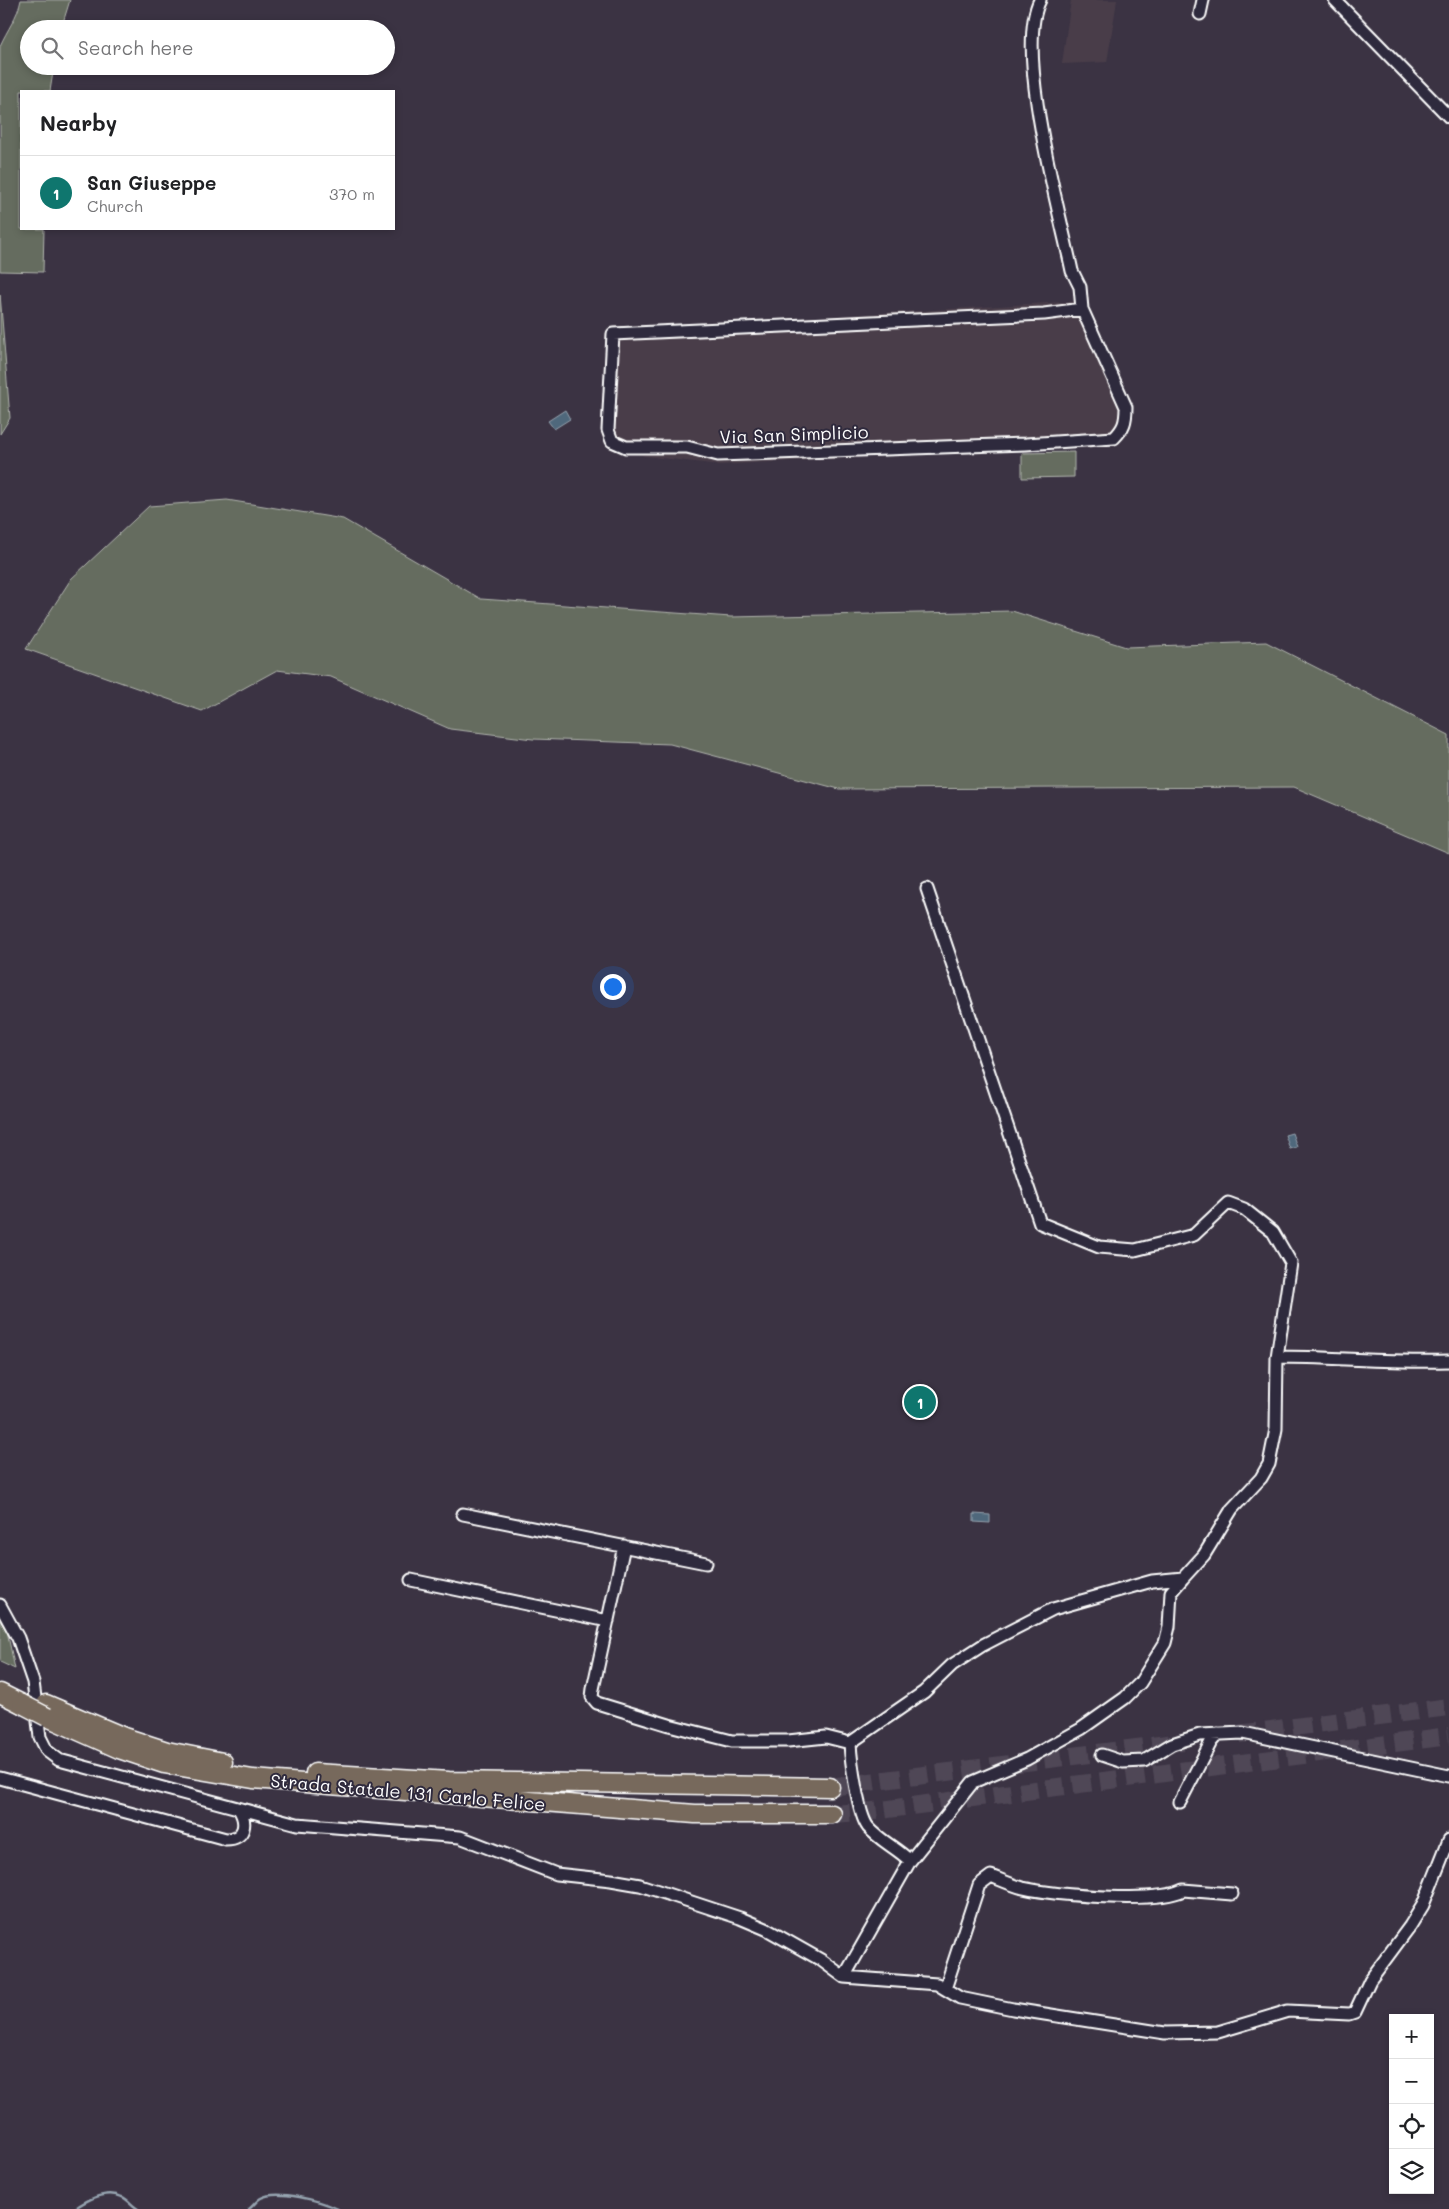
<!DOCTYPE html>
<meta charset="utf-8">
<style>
body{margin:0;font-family:Mali,sans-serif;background:#f2f2f2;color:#202124}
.controls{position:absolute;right:15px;bottom:15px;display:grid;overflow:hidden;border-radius:0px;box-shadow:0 2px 8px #0003}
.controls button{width:45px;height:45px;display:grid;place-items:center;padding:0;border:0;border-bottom:1px solid #e0e0e0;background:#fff;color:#202124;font:25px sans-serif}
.you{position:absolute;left:612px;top:986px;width:18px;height:18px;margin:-12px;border:4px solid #fff;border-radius:50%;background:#1a73e8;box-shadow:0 0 0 8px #1a73e833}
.badge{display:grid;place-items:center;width:32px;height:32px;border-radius:50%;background:#0f766e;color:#fff;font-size:16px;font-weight:700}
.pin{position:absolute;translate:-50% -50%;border:2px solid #fff;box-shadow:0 1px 5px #0006}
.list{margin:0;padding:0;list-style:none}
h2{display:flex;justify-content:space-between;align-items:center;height:65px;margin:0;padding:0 20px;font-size:21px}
h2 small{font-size:16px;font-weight:400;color:#757577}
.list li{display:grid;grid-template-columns:32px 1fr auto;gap:15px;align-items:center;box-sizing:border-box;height:75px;padding:0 20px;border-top:1px solid #e0e0e0}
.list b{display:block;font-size:19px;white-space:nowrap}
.list p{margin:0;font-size:16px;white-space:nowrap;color:#757577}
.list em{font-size:16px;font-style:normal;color:#757577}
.icon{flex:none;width:28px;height:28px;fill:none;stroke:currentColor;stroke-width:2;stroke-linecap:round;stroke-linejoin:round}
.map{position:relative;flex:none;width:1449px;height:2209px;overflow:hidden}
.search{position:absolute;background:#fff;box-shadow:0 2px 8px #0003;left:20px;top:20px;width:375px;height:55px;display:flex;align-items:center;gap:12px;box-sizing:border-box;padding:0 18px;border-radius:28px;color:#757577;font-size:19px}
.panel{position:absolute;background:#fff;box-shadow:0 2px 8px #0003;left:20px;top:90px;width:375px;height:140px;border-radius:0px}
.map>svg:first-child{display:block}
</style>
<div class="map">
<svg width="1449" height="2209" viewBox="0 0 1449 2209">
<rect width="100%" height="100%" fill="#3b3343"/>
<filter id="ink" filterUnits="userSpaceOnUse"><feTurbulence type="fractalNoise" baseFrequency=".02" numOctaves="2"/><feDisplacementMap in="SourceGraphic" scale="10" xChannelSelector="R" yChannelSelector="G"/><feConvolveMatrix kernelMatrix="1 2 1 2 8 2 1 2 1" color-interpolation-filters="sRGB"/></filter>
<g filter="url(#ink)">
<path fill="#4a3e4a" d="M1071,0H1117L1107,62L1062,64Z
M1080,301L1129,420L1101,443L720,465L645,456L617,448L604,413L607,330Z"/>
<path fill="#656c5f" stroke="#b2b6af" d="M21,0H70L61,29H29V66H54L50,91H21V229H44L43,272L0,271V46C7,30 18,16 21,0Z
M0,294L10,418L0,434Z
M1074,452V477L1022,478V453Z
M227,500L343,519L481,599L731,617L1012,611L1126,647L1266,642L1449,735V853L1294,787L839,789L670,744L533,739L450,729L331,677L277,670L202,711L26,649L71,579L149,506Z
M0,1620L7,1631L15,1669L0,1662Z"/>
<path fill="#50687b" stroke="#96a4b0" d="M565,410L570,419L554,429L548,421Z
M1292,1133L1297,1147L1290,1149L1285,1135Z
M974,1514L990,1515V1523L974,1522Z"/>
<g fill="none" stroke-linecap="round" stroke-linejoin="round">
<path stroke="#96a4b0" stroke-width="2.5" d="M74,2209C87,2200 106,2189 122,2197C128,2199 132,2206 138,2209
M249,2209C253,2206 257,2200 261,2198C277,2189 322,2201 338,2209"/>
<path stroke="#4f4756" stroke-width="18" stroke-dasharray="18 9" stroke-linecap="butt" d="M1239,1734L1449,1707
M830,1787L1183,1742
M832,1814L873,1811L1449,1736"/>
<defs>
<path id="minor" d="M1040,0C1014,50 1060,213 1072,271L1080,287L1082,309L1126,407C1126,422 1124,428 1114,438L1026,444L718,455L687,447H626L612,441L608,430L613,334L1044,314L1082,309
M1335,0L1449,117
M1200,14L1203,0
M1277,1357C1335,1357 1392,1363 1449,1361
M463,1514L706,1563
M624,1546L593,1689L592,1697L597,1703L669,1725L732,1741H788L826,1737L850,1743
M411,1580L608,1621
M0,1605L18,1638L33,1682L40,1737L47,1751L59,1760L297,1824L460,1837L556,1874L611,1880L640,1885L740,1918L766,1929L821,1960L844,1977
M1102,1755L1123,1762L1144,1761L1172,1744L1200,1735L1243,1733L1449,1776
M0,1778L226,1839C246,1839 247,1822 239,1809
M1180,1802L1211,1742L1218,1734
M910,1861C897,1848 880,1841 868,1827C858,1814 851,1761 850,1743L924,1692L952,1665L983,1645L1053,1609L1152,1581L1183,1578L1204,1555L1232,1509L1261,1478L1269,1464L1276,1429L1277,1357L1291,1263L1273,1232L1244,1209L1228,1203L1194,1235L1135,1250L1099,1247L1040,1223L927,889
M844,1977L937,1984L960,1998L1013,2009L1165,2033L1218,2032L1288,2011L1349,2014L1355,2012L1370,1980L1410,1926L1423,1905L1449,1840
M844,1977L910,1861L973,1782L1027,1759L1081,1729L1125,1698L1140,1683L1165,1643L1169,1627L1171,1592L1183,1578
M945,1989L979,1885L991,1876C1001,1880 1012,1885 1023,1888C1055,1895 1156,1904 1183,1890L1232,1894"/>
<path id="trunk" d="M0,1693L22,1704
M46,1704L124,1737L167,1751L223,1762
M47,1717L119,1749L164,1764L253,1779L695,1814H832
M315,1773L449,1781L830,1787"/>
</defs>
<use href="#minor" stroke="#fff" stroke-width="15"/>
<use href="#trunk" stroke="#fff" stroke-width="21"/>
<use href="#minor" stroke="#2f2a3d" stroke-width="11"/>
<use href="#trunk" stroke="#77695c" stroke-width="18"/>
<defs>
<path id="trunk-bridge" d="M22,1704L47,1717"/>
</defs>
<use href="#trunk-bridge" stroke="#fff" stroke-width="21" stroke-linecap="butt"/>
<use href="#trunk-bridge" stroke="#77695c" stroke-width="18"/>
</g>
</g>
<g text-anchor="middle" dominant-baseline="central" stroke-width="4" stroke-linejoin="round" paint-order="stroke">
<g font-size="18" fill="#fff" stroke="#2f2a3d">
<text transform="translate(794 434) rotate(-2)">Via San Simplicio</text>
<text transform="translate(408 1792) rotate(5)">Strada Statale 131 Carlo Felice</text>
</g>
</g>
</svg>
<div class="controls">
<button>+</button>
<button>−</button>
<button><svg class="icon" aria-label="locate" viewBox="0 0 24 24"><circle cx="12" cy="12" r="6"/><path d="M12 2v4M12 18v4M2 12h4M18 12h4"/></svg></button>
<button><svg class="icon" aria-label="layers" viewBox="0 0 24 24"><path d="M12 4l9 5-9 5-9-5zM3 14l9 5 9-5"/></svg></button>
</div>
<div class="you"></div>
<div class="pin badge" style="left:920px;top:1402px">1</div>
<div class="search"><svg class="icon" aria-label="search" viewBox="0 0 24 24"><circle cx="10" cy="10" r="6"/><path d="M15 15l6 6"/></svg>Search here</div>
<section class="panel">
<h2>Nearby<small></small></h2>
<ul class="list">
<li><span class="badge">1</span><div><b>San Giuseppe</b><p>Church</p></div><em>370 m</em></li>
</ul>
</section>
</div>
